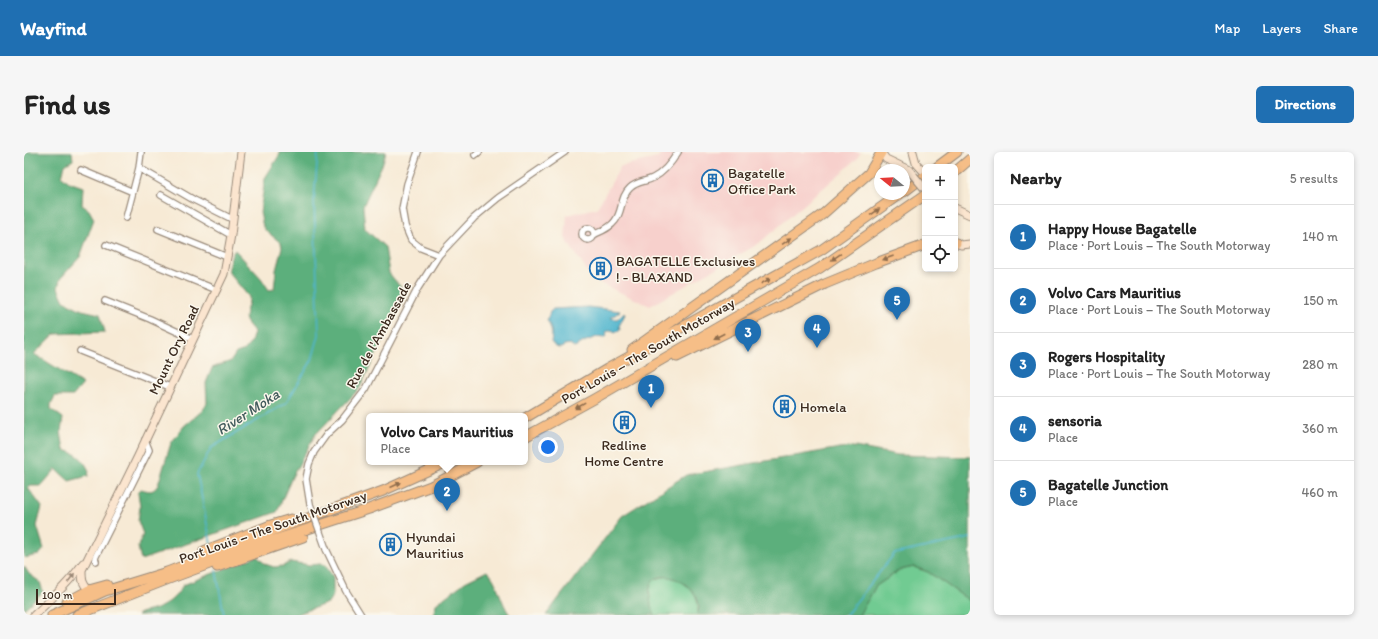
<!DOCTYPE html>
<meta charset="utf-8">
<style>
body{margin:0;font-family:Itim,sans-serif;background:#f6f6f6;color:#222}
.controls{position:absolute;right:12px;top:12px;display:grid;overflow:hidden;border-radius:6px;box-shadow:0 2px 6px #0003}
.controls button{width:36px;height:36px;display:grid;place-items:center;padding:0;border:0;border-bottom:1px solid #e0e0e0;background:#fff;color:#222;font:20px sans-serif}
.compass{position:absolute;left:850px;top:12px;width:36px;height:36px;border-radius:50%;background:#fff;box-shadow:0 2px 6px #0003;rotate:288deg}
.scale{position:absolute;left:12px;bottom:10px;width:80px;box-sizing:border-box;padding-left:4px;border:2px solid #3b2a1e;border-top:0;font-size:11px;line-height:14px;white-space:nowrap;color:#3b2a1e;-webkit-text-stroke:3px #fbf7ec;paint-order:stroke}
.you{position:absolute;left:524px;top:295px;width:14px;height:14px;margin:-10px;border:3px solid #fff;border-radius:50%;background:#1a73e8;box-shadow:0 0 0 6px #1a73e833}
.badge{display:grid;place-items:center;width:26px;height:26px;border-radius:50%;background:#1f6fb2;color:#fff;font-size:13px;font-weight:700}
.pin{position:absolute;translate:-50% -33px;filter:drop-shadow(0 1px 2px #0008)}
.pin::after{content:'';position:absolute;top:21px;width:14px;height:12px;background:inherit;clip-path:polygon(0 0,100% 0,50% 100%)}
.popup{position:absolute;left:342px;top:261px;width:162px;height:52px;box-sizing:border-box;display:grid;place-content:center;border-radius:6px;background:#fff;filter:drop-shadow(0 1px 3px #0005);font-size:13px;white-space:nowrap;color:#767676}
.popup b{font-size:15px;color:#222}
.popup::after{content:'';position:absolute;left:50%;top:100%;margin-left:-8px;border:8px solid transparent;border-top-color:#fff}
.list{margin:0;padding:0;list-style:none}
h2{display:flex;justify-content:space-between;align-items:center;height:52px;margin:0;padding:0 16px;font-size:17px}
h2 small{font-size:13px;font-weight:400;color:#767676}
.list li{display:grid;grid-template-columns:26px 1fr auto;gap:12px;align-items:center;box-sizing:border-box;height:64px;padding:0 16px;border-top:1px solid #e0e0e0}
.list b{display:block;font-size:15px;white-space:nowrap}
.list p{margin:0;font-size:13px;white-space:nowrap;color:#767676}
.list em{font-size:13px;font-style:normal;color:#767676}
.icon{flex:none;width:22px;height:22px;fill:none;stroke:currentColor;stroke-width:2;stroke-linecap:round;stroke-linejoin:round}
.map{position:relative;flex:none;width:946px;height:463px;overflow:hidden;border-radius:6px}
header{display:flex;align-items:center;gap:24px;box-sizing:border-box;height:56px;padding:0 20px;background:#1f6fb2;color:#fff}
header strong{font-size:19px}
nav{display:flex;gap:22px;margin-inline-start:auto;font-size:14px}
.intro{display:flex;align-items:center;justify-content:space-between;box-sizing:border-box;height:96px;padding:0 24px}
h1{margin:0;font-size:28px}
.button{padding:10px 18px;border-radius:6px;background:#1f6fb2;color:#fff;font-size:14px;font-weight:700}
main{display:flex;gap:24px;padding:0 24px}
aside{flex:1;background:#fff;border-radius:6px;box-shadow:0 2px 6px #0003}
.map>svg:first-child{display:block}
</style>
<header>
<strong>Wayfind</strong>
<nav><a>Map</a><a>Layers</a><a>Share</a></nav>
</header>
<div class="intro"><h1>Find us</h1><a class="button">Directions</a></div>
<main>
<div class="map">
<svg width="946" height="463" viewBox="0 0 946 463">
<rect width="100%" height="100%" fill="#fbf7ec"/>
<filter id="ink" filterUnits="userSpaceOnUse"><feTurbulence type="fractalNoise" baseFrequency=".025" numOctaves="2"/><feDisplacementMap in="SourceGraphic" scale="8" xChannelSelector="R" yChannelSelector="G"/><feConvolveMatrix kernelMatrix="1 2 1 2 8 2 1 2 1" color-interpolation-filters="sRGB"/></filter>
<filter id="wash" filterUnits="userSpaceOnUse"><feTurbulence type="fractalNoise" baseFrequency=".012" numOctaves="4" result="noise"/><feDisplacementMap in="SourceGraphic" scale="16" xChannelSelector="R" yChannelSelector="G"/><feGaussianBlur stdDeviation="0.9" result="paint"/><feColorMatrix in="noise" values="0 0 0 0 0 0 0 0 0 0 0 0 0 0 0 0 0 1.4 0 .05"/><feComposite in="paint" operator="in"/></filter>
<g filter="url(#wash)">
<rect width="100%" height="100%" fill="#f7ead5"/>
<path fill="#f7d0cc" d="M638,0H837L832,8L734,92L626,154L569,128L541,86L543,63L573,56L597,14L633,6Z"/>
<path fill="#71cb92" stroke="#567a58" d="M890,415L904,420L946,449V463H835L852,434L876,418Z
M646,424C664,430 678,443 673,463H632C625,457 621,434 630,428C634,425 641,425 646,424Z"/>
<path fill="#5caf7c" stroke="#4c6c4d" d="M0,0H48L49,8L41,13L38,24L45,30L59,35L58,53L65,58L70,67L56,105L36,127L34,136L40,149L58,158L76,162L81,180L31,182L10,202L59,232L49,244H31L27,252V257L39,266L37,280L40,298C54,302 59,306 65,319L64,324L45,329L32,317L17,334H7L4,336L18,355L13,374L20,397L15,403L0,406Z
M255,0H362L358,13L339,54L341,77L361,95L365,121L378,137L377,152L335,237L291,283L268,325L253,360L117,408L114,395L119,382L114,369L116,355L114,340L117,337C125,339 129,341 134,333L147,291L160,274L178,259L183,251L182,231L188,216L207,209L212,201L221,198L227,190L230,180C228,176 224,173 222,169C219,161 226,153 225,145L205,121C204,114 206,104 211,98L237,126L245,138L250,137L252,118L258,95L257,91L242,79L239,75L236,60L241,26L256,2Z
M831,295L874,303L946,305V449L904,420L890,415L876,418L852,434L835,463H673C674,460 675,457 675,454C673,427 620,408 626,446C627,453 627,459 632,463H522L598,364L662,323L816,296Z
M233,404L241,412L250,415L259,414L267,410L286,413L296,412L301,413L309,425V443L304,451L271,463H113C117,460 120,460 125,459C140,456 152,446 159,433Z
M0,414L5,422L16,430L19,440L0,457Z
M463,419C474,428 476,450 486,463H409L412,452L441,430Z"/>
<path fill="#50b5ce" stroke="#467076" d="M564,155L596,159L587,166L593,167L599,161L601,162L595,174L596,178L591,180L588,178L582,180L583,184L580,186L573,185C564,188 558,190 551,196L546,192L540,193L538,196C532,196 530,194 527,190C529,182 527,175 523,168L526,160L529,157Z"/>
<g fill="none" stroke-linecap="round" stroke-linejoin="round">
<path stroke="#50b5ce" stroke-width="1.5" d="M187,392L173,322L187,296L262,251L288,208L295,183L290,48L294,0
M192,418L200,463
M822,463L870,402L946,386"/>
</g>
</g>
<g filter="url(#ink)">
<g fill="none" stroke-linecap="round" stroke-linejoin="round">
<defs>
<path id="minor" d="M394,0L383,32L378,57L381,74L387,88L397,96L415,103
M451,3L455,0
M115,16L170,48L208,67
M57,18L109,40
M137,43L207,83
M102,66L115,16L117,0
M558 82a6 6 0 1 1 12 0a6 6 0 1 1-12 0Z
M134,77L203,105
M571,82C578,79 586,76 591,69C599,59 596,45 606,36C613,29 621,30 629,26C639,21 648,10 654,0
M82,93L193,138
M81,149L126,167L169,187
M56,199L146,235
M286,352L282,327L285,312L290,300L303,282L318,268L342,237L394,136L415,103L450,66L474,46L541,0
M302,397L322,439L337,463
M72,409L71,406L125,298L121,288"/>
<path id="secondary" d="M857,0L862,7L885,18
M889,0L892,11L901,21
M931,56L946,63
M931,90L937,93L946,92
M65,438C58,432 58,427 58,418L114,304L200,122L207,83L217,0
M10,463C28,447 45,431 59,411"/>
<path id="trunk" d="M913,15L933,0
M931,20L946,7
M880,40L901,24
M931,91H932
M608,198L799,62L845,21L857,1
M653,205L801,132L852,111L901,93
M501,266L583,217L797,98L876,42
M501,285L570,247L796,116L901,43
M180,399L247,373L267,367
M193,415L279,385
M43,450L65,438L83,433
M28,463L81,439L143,420L248,379L359,339L423,310
M53,463L145,427L250,388L345,357L407,334L453,310"/>
</defs>
<use href="#minor" stroke="#998a7a" stroke-width="8"/>
<use href="#secondary" stroke="#998a7a" stroke-width="9"/>
<use href="#trunk" stroke="#998a7a" stroke-width="11"/>
<use href="#minor" stroke="#fff" stroke-width="5.5"/>
<use href="#secondary" stroke="#fbe5cf" stroke-width="7"/>
<use href="#trunk" stroke="#f6be87" stroke-width="9"/>
<defs>
<path id="minor-bridge" d="M286,352L302,397"/>
<path id="secondary-bridge" d="M885,18L901,37"/>
</defs>
<use href="#minor-bridge" stroke="#998a7a" stroke-width="8" stroke-linecap="butt"/>
<use href="#secondary-bridge" stroke="#998a7a" stroke-width="9" stroke-linecap="butt"/>
<use href="#minor-bridge" stroke="#fff" stroke-width="5.5"/>
<use href="#secondary-bridge" stroke="#fbe5cf" stroke-width="7"/>
</g>
<defs><path id="oneway-solid" d="M-6-.8H1V-3.2L6.5 0L1 3.2V.8H-6Z"/></defs>
<g fill="#8f6d4d">
<use href="#oneway-solid" transform="translate(851 60) rotate(-35)"/>
<use href="#oneway-solid" transform="translate(763 89) rotate(-35)"/>
<use href="#oneway-solid" transform="translate(812 105) rotate(146)"/>
<use href="#oneway-solid" transform="translate(864 106) rotate(160)"/>
<use href="#oneway-solid" transform="translate(742 129) rotate(-29)"/>
<use href="#oneway-solid" transform="translate(695 184) rotate(153)"/>
<use href="#oneway-solid" transform="translate(556 254) rotate(151)"/>
<use href="#oneway-solid" transform="translate(372 333) rotate(-24)"/>
</g>
<use fill="#9b8876" href="#oneway-solid" transform="translate(47 426) rotate(-53)"/>
</g>
<defs>
<symbol id="building-ring" viewBox="-11 -11 22 22"><circle r="9.5" fill="#fbf7ec" stroke="#1f6fb2" stroke-width="1.5"/><path d="M-4-6H4V6H1V3H-1V6H-4ZM-2.5-4.3h1.7v1.8h-1.7ZM.8-4.3h1.7v1.8H.8ZM-2.5-1h1.7V.8h-1.7ZM.8-1h1.7V.8H.8Z" fill="#1f6fb2"/></symbol>
</defs>
<g fill-rule="evenodd">
<use href="#building-ring" x="676" y="16" width="25" height="25"/>
<use href="#building-ring" x="564" y="104" width="25" height="25"/>
<use href="#building-ring" x="748" y="242" width="25" height="25"/>
<use href="#building-ring" x="588" y="258" width="25" height="25"/>
<use href="#building-ring" x="354" y="380" width="25" height="25"/>
</g>
<g text-anchor="middle" dominant-baseline="central" stroke-width="3" stroke-linejoin="round" paint-order="stroke">
<g font-size="14" fill="#3b2a1e" stroke="#fbf7ec" text-anchor="start">
<text x="704" y="21">Bagatelle<tspan x="704" dy="16">Office Park</tspan></text>
<text x="592" y="109">BAGATELLE Exclusives<tspan x="592" dy="16">! - BLAXAND</tspan></text>
<text x="776" y="255">Homela</text>
<text x="600" y="293" text-anchor="middle">Redline<tspan x="600" dy="16">Home Centre</tspan></text>
<text x="382" y="385">Hyundai<tspan x="382" dy="16">Mauritius</tspan></text>
</g>
<g font-size="14" fill="#3b2a1e" stroke="#fbf7ec">
<text transform="translate(355 183) rotate(-61)">Rue de l'Ambassade</text>
<text transform="translate(150 198) rotate(-64)">Mount Ory Road</text>
<text transform="translate(624 199) rotate(-30)">Port Louis – The South Motorway</text>
<text transform="translate(249 375) rotate(-19)">Port Louis – The South Motorway</text>
</g>
<g font-size="15" font-style="italic" fill="#425b5c" stroke="#fbf7ec">
<text transform="translate(224 260) rotate(-33)">River Moka</text>
</g>
</g>
</svg>
<div class="controls">
<button>+</button>
<button>−</button>
<button><svg class="icon" aria-label="locate" viewBox="0 0 24 24"><circle cx="12" cy="12" r="6"/><path d="M12 2v4M12 18v4M2 12h4M18 12h4"/></svg></button>
</div>
<svg class="compass" viewBox="-18 -18 36 36"><path d="M0-13l5 13h-10z" fill="#e53935"/><path d="M0 13l5-13h-10z" fill="#767676"/></svg>
<div class="scale">100 m</div>
<div class="you"></div>
<div class="pin badge" style="left:627px;top:256px">1</div>
<div class="pin badge" style="left:423px;top:359px">2</div>
<div class="popup"><b>Volvo Cars Mauritius</b>Place</div>
<div class="pin badge" style="left:724px;top:200px">3</div>
<div class="pin badge" style="left:793px;top:196px">4</div>
<div class="pin badge" style="left:873px;top:168px">5</div>
</div>
<aside>
<h2>Nearby<small>5 results</small></h2>
<ul class="list">
<li><span class="badge">1</span><div><b>Happy House Bagatelle</b><p>Place · Port Louis – The South Motorway</p></div><em>140 m</em></li>
<li><span class="badge">2</span><div><b>Volvo Cars Mauritius</b><p>Place · Port Louis – The South Motorway</p></div><em>150 m</em></li>
<li><span class="badge">3</span><div><b>Rogers Hospitality</b><p>Place · Port Louis – The South Motorway</p></div><em>280 m</em></li>
<li><span class="badge">4</span><div><b>sensoria</b><p>Place</p></div><em>360 m</em></li>
<li><span class="badge">5</span><div><b>Bagatelle Junction</b><p>Place</p></div><em>460 m</em></li>
</ul>
</aside>
</main>
